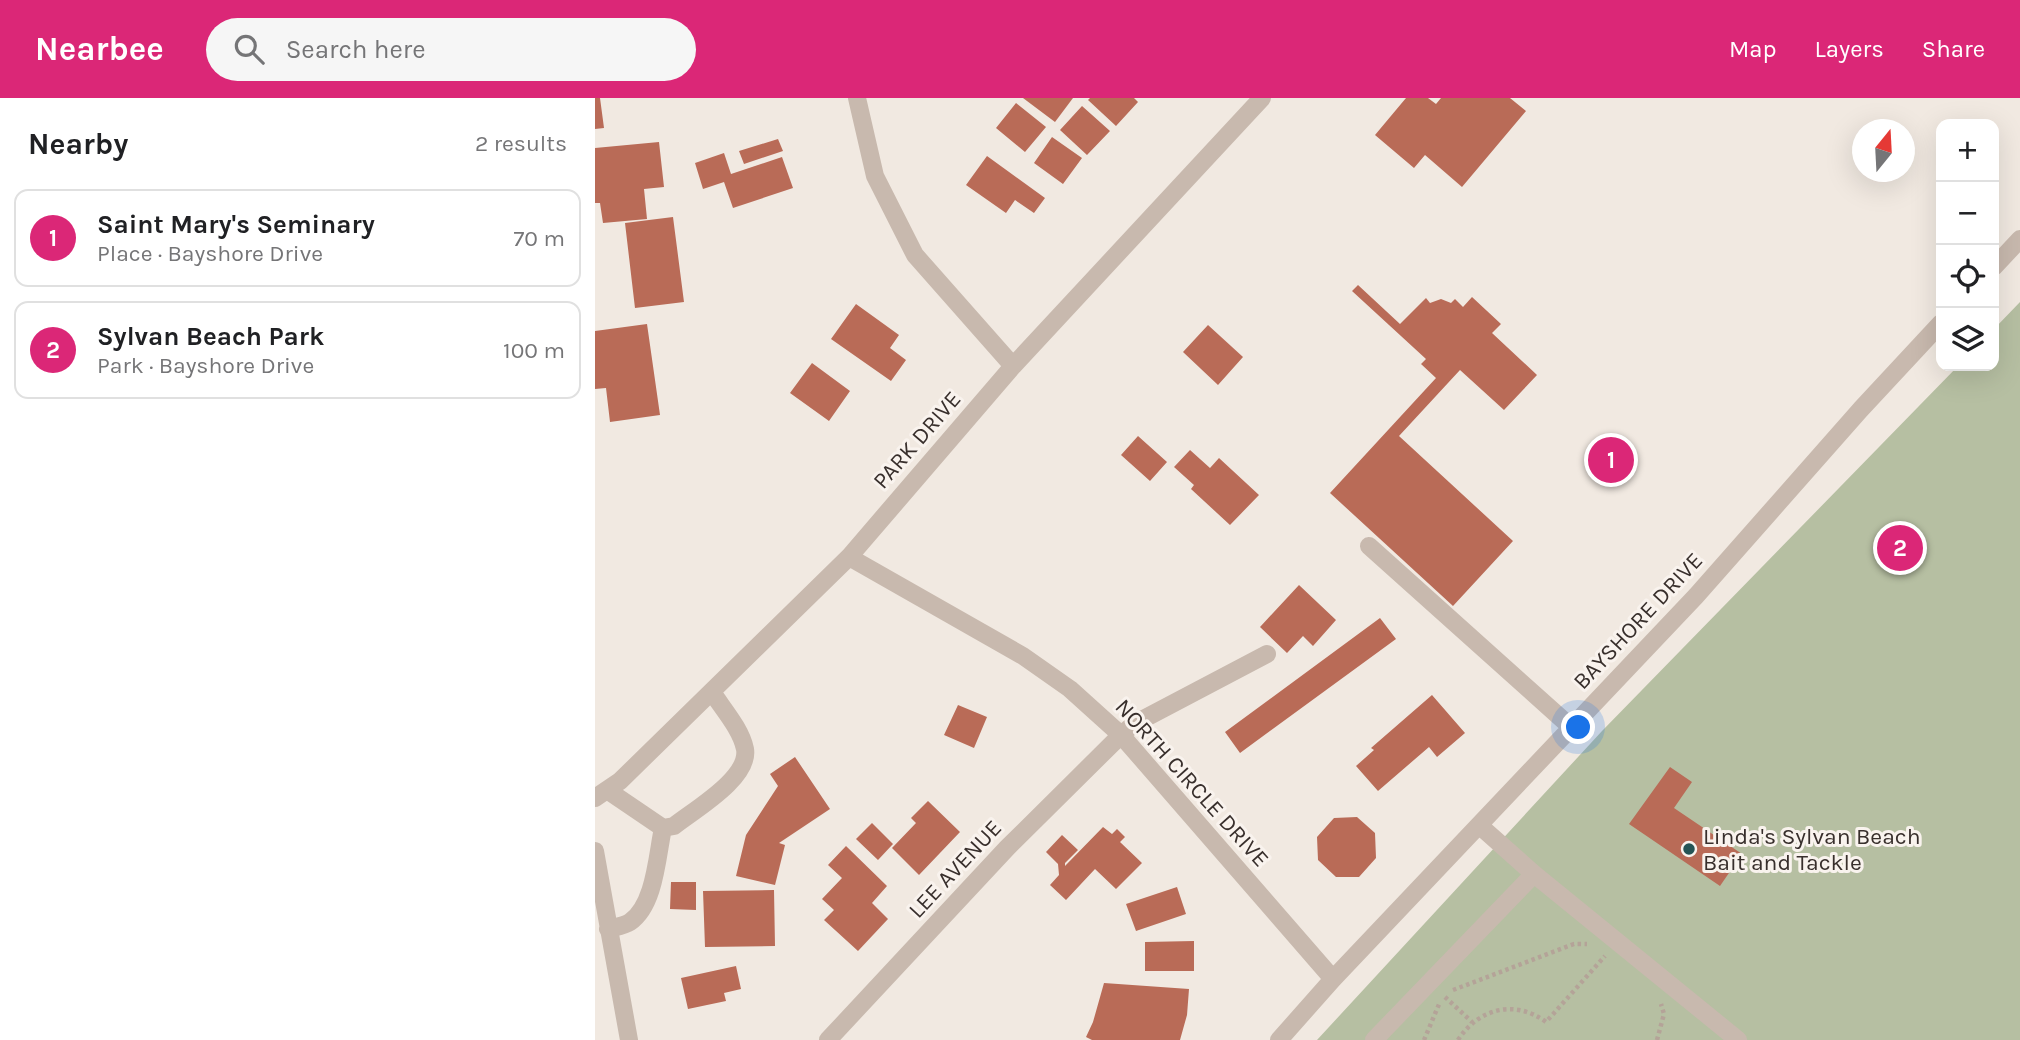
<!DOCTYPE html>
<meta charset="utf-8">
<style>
body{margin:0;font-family:Karla,sans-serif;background:#f6f6f6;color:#202124}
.controls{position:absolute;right:21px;top:21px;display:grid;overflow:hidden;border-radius:14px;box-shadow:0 7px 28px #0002}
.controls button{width:63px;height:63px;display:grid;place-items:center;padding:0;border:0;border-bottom:2px solid #e0e0e0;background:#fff;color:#202124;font:35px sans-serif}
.compass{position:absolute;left:1257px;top:21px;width:63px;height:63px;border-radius:50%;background:#fff;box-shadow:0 7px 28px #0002;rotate:18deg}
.you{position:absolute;left:984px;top:630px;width:24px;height:24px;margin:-18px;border:5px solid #fff;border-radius:50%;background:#1a73e8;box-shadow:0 0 0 10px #1a73e833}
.badge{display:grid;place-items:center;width:46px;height:46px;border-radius:50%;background:#db2777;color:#fff;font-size:23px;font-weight:700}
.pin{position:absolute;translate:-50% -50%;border:4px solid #fff;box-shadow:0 2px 7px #0006}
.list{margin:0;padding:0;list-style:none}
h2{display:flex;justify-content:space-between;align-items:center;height:91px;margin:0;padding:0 28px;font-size:30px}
h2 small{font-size:23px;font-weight:400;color:#757577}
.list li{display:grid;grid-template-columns:46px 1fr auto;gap:21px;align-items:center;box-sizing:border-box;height:98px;margin:0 14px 14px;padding:0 14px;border:2px solid #e0e0e0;border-radius:14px}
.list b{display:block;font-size:26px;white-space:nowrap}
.list p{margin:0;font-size:23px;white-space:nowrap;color:#757577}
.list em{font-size:23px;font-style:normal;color:#757577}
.icon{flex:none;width:38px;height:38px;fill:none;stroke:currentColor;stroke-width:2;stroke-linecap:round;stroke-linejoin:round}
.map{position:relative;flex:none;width:1425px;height:942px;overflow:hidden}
header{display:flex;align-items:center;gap:42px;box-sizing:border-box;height:98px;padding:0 35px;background:#db2777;color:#fff}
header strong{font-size:33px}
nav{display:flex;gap:38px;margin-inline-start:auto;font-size:24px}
.search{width:490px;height:63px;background:#f6f6f6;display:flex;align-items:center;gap:18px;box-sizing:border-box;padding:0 24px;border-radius:38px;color:#757577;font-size:26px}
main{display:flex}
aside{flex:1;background:#fff}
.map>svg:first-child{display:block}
</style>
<header>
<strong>Nearbee</strong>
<div class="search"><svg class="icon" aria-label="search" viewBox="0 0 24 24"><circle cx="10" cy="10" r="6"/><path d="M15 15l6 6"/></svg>Search here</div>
<nav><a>Map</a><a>Layers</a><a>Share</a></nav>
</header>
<main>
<aside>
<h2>Nearby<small>2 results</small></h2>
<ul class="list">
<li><span class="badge">1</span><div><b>Saint Mary's Seminary</b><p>Place · Bayshore Drive</p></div><em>70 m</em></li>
<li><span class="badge">2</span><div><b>Sylvan Beach Park</b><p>Park · Bayshore Drive</p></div><em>100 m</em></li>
</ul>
</aside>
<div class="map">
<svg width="1425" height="942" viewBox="0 0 1425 942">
<rect width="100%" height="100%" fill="#f1e9e1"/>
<path fill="#b6bfa2" d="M1425,204V942H722L1007,633L1363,268H1399V231Z"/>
<path fill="#b96b57" d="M0,0H5L9,30L0,31Z
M428,0H478L460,24Z
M495,0H539L543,4L521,28L493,2Z
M811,0H833L841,6L846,0H915L931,13L867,89L830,57L819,70L780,37Z
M421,5L451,29L430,54L401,30Z
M487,8L515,33L492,57L465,32Z
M457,39L487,60L468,86L439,65Z
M183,41L188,53L149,66L144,53Z
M64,44L69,89L49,91L52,121L8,125L5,105H0V50Z
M129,55L136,76L187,59L198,90L138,110L129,84L108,91L100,65Z
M392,58L450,100L439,115L420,102L411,115L371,87Z
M78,119L89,204L40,210L30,125Z
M763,187L805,226L831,200L835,205L846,201L856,205L860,201L868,209L877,199L906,226L897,235L942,277L909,312L865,272L804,338L918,443L858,508L735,395L841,280L826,266L831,261L757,193Z
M261,206L304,237L295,250L311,262L296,283L236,241Z
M52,226L65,317L15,324L11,290L0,291V233Z
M613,227L648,259L623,287L588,254Z
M217,265L255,293L234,323L195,295Z
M543,338L572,364L555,383L526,357Z
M595,352L615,370L624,360L664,397L635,427L596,391L599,387L579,369Z
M704,487L741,522L718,548L708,538L692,555L665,529Z
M785,520L801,541L645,655L630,634Z
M837,597L870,635L842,659L834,649L783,693L761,668L779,652L776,650Z
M363,607L392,619L379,650L349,637Z
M200,659L235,711L184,745L190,747L180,787L141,778L151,737L183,688L175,676Z
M1075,669L1097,684L1079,710L1147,756L1125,788L1034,726Z
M333,703L365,734L324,777L297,750L321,725L316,720Z
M762,719L780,735L781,760L764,779H741L723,762L722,739L739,720Z
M277,725L298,746L283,762L261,741Z
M508,729L517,736L522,731L530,739L525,744L547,765L521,791L500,771L471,802L455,787L464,777L463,766L451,754L467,737L483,752L470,765V768Z
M251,748L292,788L277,805L293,821L263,853L229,822L239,812L227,801L247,780L233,767Z
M76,784H101V812L75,811Z
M582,789L591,816L541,833L531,806Z
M179,792L180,848L110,849L108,793Z
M599,843V873H550V844Z
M141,868L146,891L129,895L131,903L93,911L86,880Z
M509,885L594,891L592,917L585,942H497L491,939L498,924Z"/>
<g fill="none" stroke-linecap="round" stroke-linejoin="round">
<path stroke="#b4a398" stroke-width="4.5" stroke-dasharray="3.5 3.5" stroke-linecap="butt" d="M858,892L979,846H992
M850,899L877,924
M829,942L845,904
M863,942C884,910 920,901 951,924L1010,858
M1062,942L1069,916L1066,906"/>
<path stroke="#c8b9ae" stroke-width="18" d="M262,0L280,78L320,157L418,268
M1399,169L1425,141
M774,448L977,630
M254,459L428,558L475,591L526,637L738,881
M12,692L68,730L79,728C99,712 155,680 150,651C146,631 128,611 117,594
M0,700L25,683L254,459L418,268L667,0
M885,728L939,776L1143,942
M0,753L34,942
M13,831C20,829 29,828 35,824C60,807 62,758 68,730
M233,942L412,750L526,637L539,626L672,556
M684,942L738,881L1101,498L1266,311L1346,225
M779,942L939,776"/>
</g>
<circle fill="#255455" stroke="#f9f3ee" stroke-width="2.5" cx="1094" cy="751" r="7"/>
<g text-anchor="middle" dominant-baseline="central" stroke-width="6" stroke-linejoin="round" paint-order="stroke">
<g font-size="23" fill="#382f2c" stroke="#f9f3ee">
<text transform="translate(322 342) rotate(-49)">PARK DRIVE</text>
<text transform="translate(1043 523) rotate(-47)">BAYSHORE DRIVE</text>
<text transform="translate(597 685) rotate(48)">NORTH CIRCLE DRIVE</text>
<text transform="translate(360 771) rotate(-47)">LEE AVENUE</text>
</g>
<g font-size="23" fill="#382f2c" stroke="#f9f3ee" text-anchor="start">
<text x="1108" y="738">Linda's Sylvan Beach<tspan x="1108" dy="26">Bait and Tackle</tspan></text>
</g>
</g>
</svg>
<div class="controls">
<button>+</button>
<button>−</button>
<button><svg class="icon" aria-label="locate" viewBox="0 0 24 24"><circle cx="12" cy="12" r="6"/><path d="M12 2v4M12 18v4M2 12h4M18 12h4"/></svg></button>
<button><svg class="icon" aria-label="layers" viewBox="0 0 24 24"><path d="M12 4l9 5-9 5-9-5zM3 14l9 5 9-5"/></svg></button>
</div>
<svg class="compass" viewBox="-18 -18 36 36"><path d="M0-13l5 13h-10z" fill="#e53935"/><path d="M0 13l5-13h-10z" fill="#757577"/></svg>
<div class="you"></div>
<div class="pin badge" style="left:1016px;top:362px">1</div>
<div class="pin badge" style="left:1305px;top:450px">2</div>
</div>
</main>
